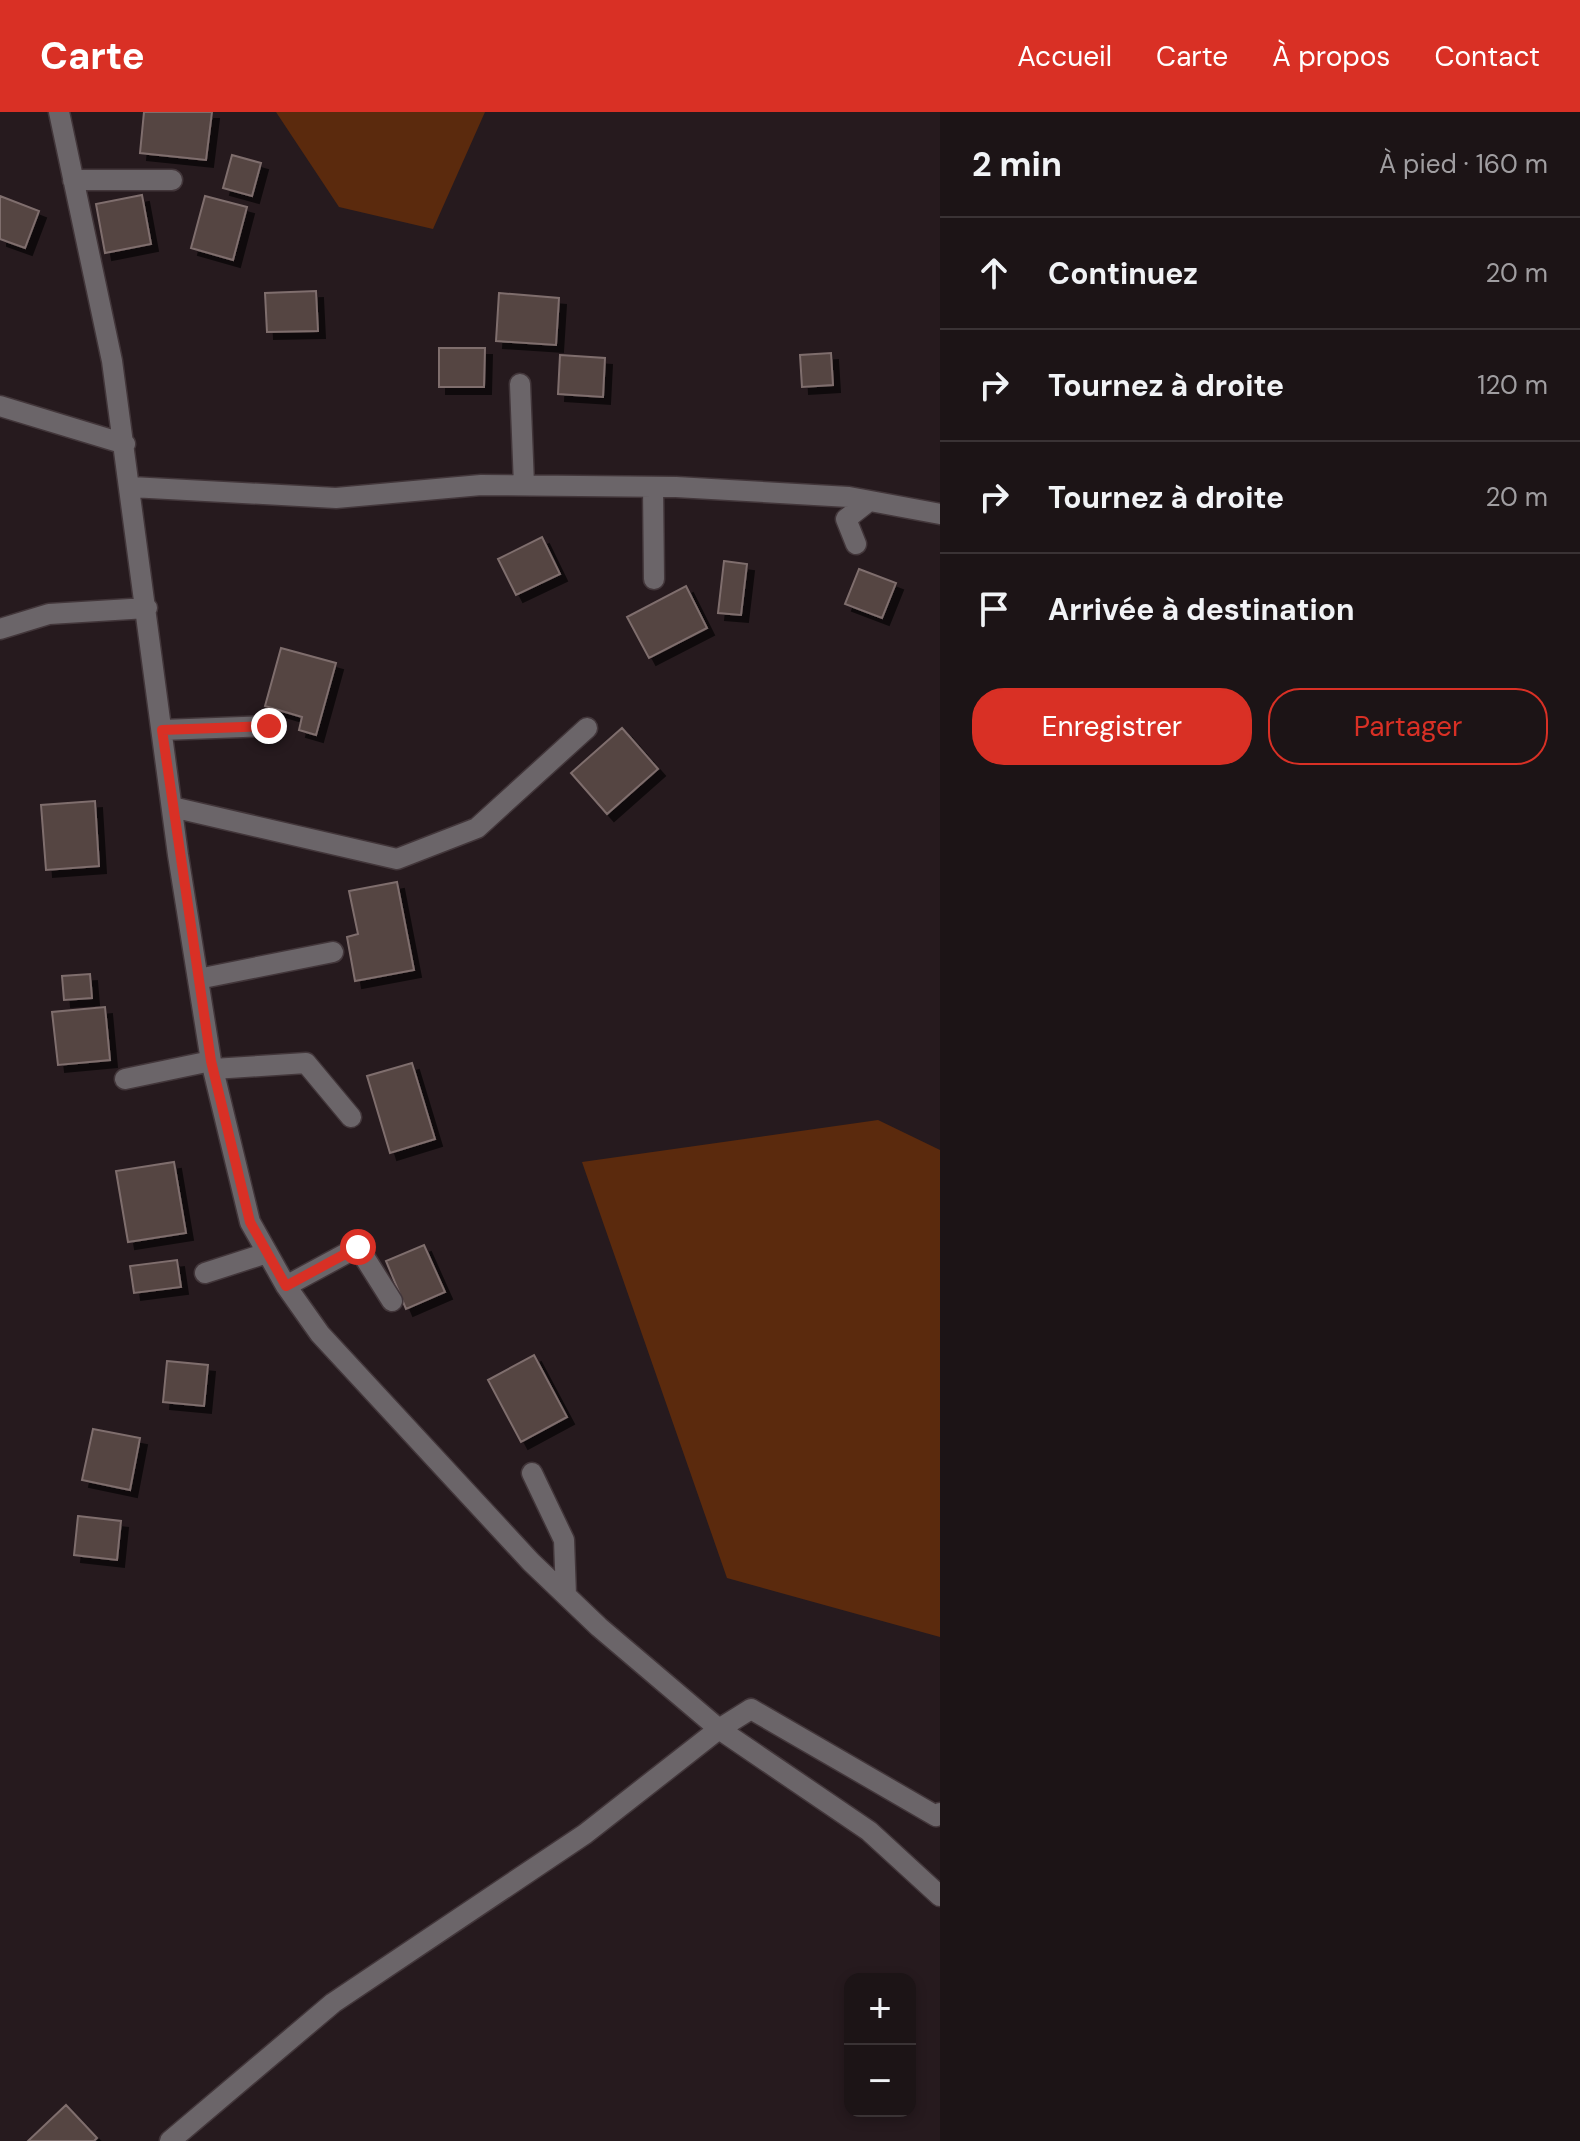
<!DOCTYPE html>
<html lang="fr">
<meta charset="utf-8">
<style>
body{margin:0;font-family:"DM Sans",sans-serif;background:#251d1f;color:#f1f3f6}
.controls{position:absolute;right:24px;bottom:24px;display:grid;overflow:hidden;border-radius:16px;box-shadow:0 4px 12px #0003}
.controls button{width:72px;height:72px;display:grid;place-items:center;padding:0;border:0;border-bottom:2px solid #3a3335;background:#1c1416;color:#f1f3f6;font:40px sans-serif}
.stop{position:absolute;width:24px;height:24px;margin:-18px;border:6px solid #d93025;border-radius:50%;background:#fff}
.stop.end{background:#d93025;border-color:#fff;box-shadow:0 2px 8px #0008}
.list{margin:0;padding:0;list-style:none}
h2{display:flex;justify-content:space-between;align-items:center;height:104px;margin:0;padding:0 32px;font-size:34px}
h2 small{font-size:26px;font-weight:400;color:#a09ea1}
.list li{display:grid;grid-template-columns:52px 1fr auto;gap:24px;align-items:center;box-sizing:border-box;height:112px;padding:0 32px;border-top:2px solid #3a3335}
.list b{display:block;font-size:30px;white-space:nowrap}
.list em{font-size:26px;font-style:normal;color:#a09ea1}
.actions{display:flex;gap:16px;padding:24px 32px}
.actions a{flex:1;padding:18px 0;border:2px solid #d93025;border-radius:32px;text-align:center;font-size:28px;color:#d93025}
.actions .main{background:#d93025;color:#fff}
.icon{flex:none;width:44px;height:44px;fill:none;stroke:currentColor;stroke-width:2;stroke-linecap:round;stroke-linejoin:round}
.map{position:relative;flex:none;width:940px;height:2029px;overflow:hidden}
header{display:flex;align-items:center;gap:48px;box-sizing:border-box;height:112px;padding:0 40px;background:#d93025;color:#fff}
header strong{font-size:38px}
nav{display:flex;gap:44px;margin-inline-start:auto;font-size:28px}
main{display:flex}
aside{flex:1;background:#1c1416}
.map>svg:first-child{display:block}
</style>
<header>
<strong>Carte</strong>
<nav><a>Accueil</a><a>Carte</a><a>À propos</a><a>Contact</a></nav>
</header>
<main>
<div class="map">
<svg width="940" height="2029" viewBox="0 0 940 2029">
<defs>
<filter id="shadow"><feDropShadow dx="7" dy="7" stdDeviation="0" flood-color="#0009"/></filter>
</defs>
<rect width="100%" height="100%" fill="#261a1e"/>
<path fill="#5b2a0d" d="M276,0H485L433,117L339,95Z
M878,1008L940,1038V1525L727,1466L582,1050Z"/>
<path fill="#544443" stroke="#7f6e6d" stroke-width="2" filter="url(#shadow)" d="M144,0H212L206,48L140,41Z
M232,43L261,51L252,84L223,76Z
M142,83L151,132L105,141L96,92Z
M0,84L39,99L25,136L0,127Z
M205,84L247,95L233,148L191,136Z
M316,179L318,219L267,220L265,181Z
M499,181L559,186L556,233L496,229Z
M439,236H485L484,275H439Z
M831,241L833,273L802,275L800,243Z
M560,243L605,246L603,285L558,282Z
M542,425L560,462L516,483L498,447Z
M724,449L747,452L741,503L718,501Z
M859,457L896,471L882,506L845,492Z
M686,474L707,516L649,546L627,505Z
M281,536L336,551L316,623L299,618L302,605L265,594Z
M622,616L658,657L607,702L571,661Z
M95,689L99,754L46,758L41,693Z
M397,770L414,858L355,869L347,825L358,822L349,779Z
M90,862L92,886L64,888L62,864Z
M105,895L110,948L58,953L52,900Z
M412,951L435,1027L390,1041L367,964Z
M174,1050L186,1121L128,1130L116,1059Z
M424,1133L445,1180L406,1197L386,1149Z
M177,1148L181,1175L134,1181L130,1154Z
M534,1243L567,1305L521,1330L488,1268Z
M167,1249L208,1253L204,1294L163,1290Z
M93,1317L140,1326L130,1378L82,1368Z
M78,1404L121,1409L117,1448L74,1443Z
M66,1993L97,2026L94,2029H28Z"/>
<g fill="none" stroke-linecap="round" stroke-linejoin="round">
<defs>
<path id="minor" d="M59,0L112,249L178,743L211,949L250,1110L286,1174L320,1222L531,1450L599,1515L719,1617L869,1719L940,1784
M73,68H172
M520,272L524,373
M0,294L125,332
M131,375L336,386L481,373L676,375L849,385L940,402
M653,375L654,467
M856,432L846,407L869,389
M0,517L49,502L147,496
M162,618L269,614
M172,695L397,747L477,716L587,616
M198,867L333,840
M213,957L306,951L351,1005
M125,967L211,949
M205,1161L267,1141
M286,1174L358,1135L392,1189
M532,1361L564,1428L566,1483
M170,2029L333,1891L585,1722L719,1617L751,1597L936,1704L940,1701"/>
</defs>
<use href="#minor" stroke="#42363a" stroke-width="23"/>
<use href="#minor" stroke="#6b6569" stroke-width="20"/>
</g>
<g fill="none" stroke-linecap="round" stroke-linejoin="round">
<path stroke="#d93025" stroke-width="10" d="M269,614L162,618L211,949L250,1110L286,1174L358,1135"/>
</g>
</svg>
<div class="controls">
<button>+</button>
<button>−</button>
</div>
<div class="stop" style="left:358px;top:1135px"></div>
<div class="stop end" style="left:269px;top:614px"></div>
</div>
<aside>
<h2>2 min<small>À pied · 160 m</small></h2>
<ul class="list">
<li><svg class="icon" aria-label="ahead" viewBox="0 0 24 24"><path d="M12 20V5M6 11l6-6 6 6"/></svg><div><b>Continuez</b></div><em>20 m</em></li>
<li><svg class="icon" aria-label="right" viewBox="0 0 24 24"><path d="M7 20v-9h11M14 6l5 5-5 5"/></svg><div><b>Tournez à droite</b></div><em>120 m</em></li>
<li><svg class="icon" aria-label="right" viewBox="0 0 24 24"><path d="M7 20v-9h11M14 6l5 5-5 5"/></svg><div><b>Tournez à droite</b></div><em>20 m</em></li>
<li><svg class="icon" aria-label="arrive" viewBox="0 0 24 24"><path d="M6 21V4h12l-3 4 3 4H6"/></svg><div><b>Arrivée à destination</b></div></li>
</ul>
<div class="actions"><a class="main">Enregistrer</a><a>Partager</a></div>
</aside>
</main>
